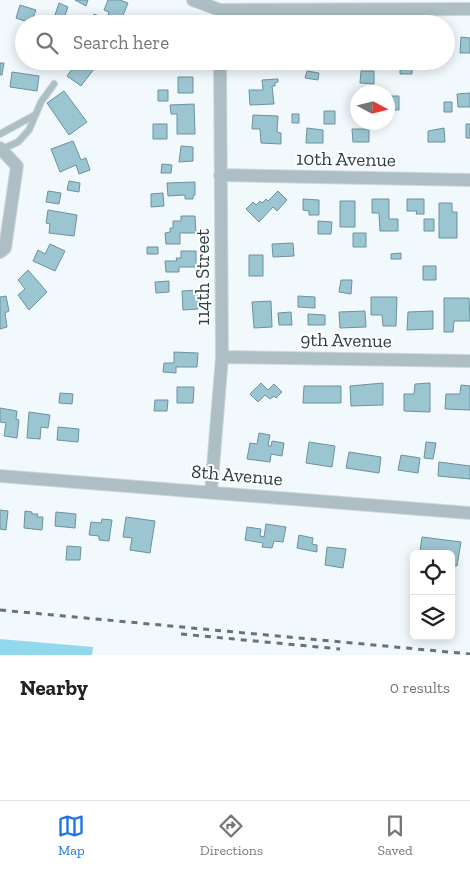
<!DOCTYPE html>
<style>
body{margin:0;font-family:"Zilla Slab",serif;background:#f6f6f6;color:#222}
.controls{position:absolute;right:15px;bottom:15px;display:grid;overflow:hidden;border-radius:8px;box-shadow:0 2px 12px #0003}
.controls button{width:45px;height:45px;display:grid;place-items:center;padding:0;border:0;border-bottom:1px solid #e0e0e0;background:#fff;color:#222;font:25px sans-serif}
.compass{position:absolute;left:350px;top:85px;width:45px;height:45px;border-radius:50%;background:#fff;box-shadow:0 2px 12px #0003;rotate:97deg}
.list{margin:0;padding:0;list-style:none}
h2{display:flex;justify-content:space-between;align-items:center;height:65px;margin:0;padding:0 20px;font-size:21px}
h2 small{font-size:16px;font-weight:400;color:#767676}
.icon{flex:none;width:28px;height:28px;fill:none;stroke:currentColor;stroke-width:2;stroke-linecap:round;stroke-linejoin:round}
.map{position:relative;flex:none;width:470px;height:655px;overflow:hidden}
.search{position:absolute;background:#fff;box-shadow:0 2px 12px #0003;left:15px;right:15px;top:15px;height:55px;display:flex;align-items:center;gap:12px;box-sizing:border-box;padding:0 18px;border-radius:28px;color:#767676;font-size:19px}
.sheet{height:145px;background:#fff}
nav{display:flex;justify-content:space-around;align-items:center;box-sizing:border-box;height:70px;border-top:1px solid #e0e0e0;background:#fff;font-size:14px;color:#767676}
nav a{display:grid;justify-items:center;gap:2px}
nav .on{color:#1a73e8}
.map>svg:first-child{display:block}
</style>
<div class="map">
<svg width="470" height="655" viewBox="0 0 470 655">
<rect width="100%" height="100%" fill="#f1f9fc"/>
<path fill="#92d9ed" d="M0,639L93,647L92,655H0Z"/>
<path fill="#9cc5d2" stroke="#6b929e" d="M75,0H88L86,6Z
M108,0H120L128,3L120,23L107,18L109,12L104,10Z
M59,3L68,7L64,18L55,15Z
M20,5L36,10L31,23L16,18Z
M94,14L104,18L102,24H90Z
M163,20H173V24H163Z
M461,37L470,38V53H460Z
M42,61H62L60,66Z
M78,61H93L97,65L81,86L67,76Z
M268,61H280V66H268Z
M418,61H431V69H418Z
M400,62H412V74H400Z
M0,63H4L2,75H0Z
M307,71L319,73L318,80L305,78Z
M361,71H374V84L360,83Z
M12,72L39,76L37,91L10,87Z
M178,77H193V93H178Z
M278,79V82L275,83V86H272L274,104L250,105L249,90H263L262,80Z
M158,90H168V101H158Z
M64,91L87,122L69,135L47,103Z
M470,93V107H458L457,94Z
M388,96H399V110H388Z
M444,102H452V112H444Z
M194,104L195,134H177V114H171L170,105Z
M324,111H335V124H324Z
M292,114H299V123H292Z
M253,115L278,116L277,132L281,133V144L261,143L260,129H252Z
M153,124H167V139H153Z
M466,124H470V138H466Z
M307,128L323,130V143H306Z
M444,128L445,142H428V131Z
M352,129H369V142H353Z
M73,141L81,160L86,158L90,170L79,174L76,165L60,172L51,149Z
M181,146L193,147V161L179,162Z
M162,164L172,165L171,173H161Z
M69,181L80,183L79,192L67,190Z
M195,182V195L193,196V199H185V195L168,196L167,183Z
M48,191L61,193L59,204L46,202Z
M278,191L287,200L277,211L273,207L259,222L246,209L253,202L256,205L260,201L262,203L266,199L268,201Z
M163,193L164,206L151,207V194Z
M303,199L319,200V215H309V211L303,210Z
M372,199H389V219H398V231H380L379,213H372Z
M407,199H424V214H416L417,211H407Z
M340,201H355V227H340Z
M439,203H452V212H457V238H439Z
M48,210L77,215L74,236L49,233L50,224L46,223Z
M181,216H195L196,233H180V244H166L165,233L170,232V228H173V221H181Z
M424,219H434V231H424Z
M318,221L332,222L331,234H318Z
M353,233H366V247H353Z
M293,243L294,256L273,257L272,244Z
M50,244L65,251L55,271L33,261L38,250L45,254Z
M147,247H158V254H147Z
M181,251H196V267H179V272H166L165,261H177L176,258H181Z
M401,253V259H391V254Z
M249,255H263V276H249Z
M423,266H436V280H423Z
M28,270L47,292L29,310L18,295L25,289L18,280Z
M341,280H352L351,294L339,292Z
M169,281V292L156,293L155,282Z
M197,290L198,309L183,310L182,291Z
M6,296L9,311L5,313L7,327L0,329V297Z
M298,296L315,297V308L298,307Z
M371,297H397L396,326H383L382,315H371Z
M444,298H469L470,321H454L453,332H444Z
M271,301L272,327L254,328L252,302Z
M365,311L366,327L340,328L339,312Z
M433,311V329L407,330L408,312Z
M291,312L292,325H279L278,313Z
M308,314L325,315V325H308Z
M174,352L198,353L197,367H176V373L163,372L164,363H174Z
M261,383L268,390L274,384L282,392L276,398L274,396L270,399L265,395L258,402L250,394Z
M383,383V405L351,406L350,386Z
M430,383V412L404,411V394H414L415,384Z
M461,385L470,386V410L445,409L446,394H460Z
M304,386H341V403H303Z
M177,387H194L193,403H177Z
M60,393L73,394L72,404L59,403Z
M155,400H168L167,411H154Z
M0,408L17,411L16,419L19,420L17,438L4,436L6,423L0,422Z
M29,412L50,415L48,428L41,427L40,439L27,438Z
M58,427L79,429L78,442L57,440Z
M259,433L270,435L268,446H271L272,441L284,443L282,456L271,454L270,462L247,459L250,443L257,444Z
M309,442L335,446L332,467L306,463Z
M426,442L436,443L433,459L424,458Z
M349,452L381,457L379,473L346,468Z
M401,455L420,458L418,473L398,470Z
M439,462L470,466V479L438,476Z
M0,510L8,511L6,530L0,529Z
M25,511L32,512V514H38L37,517H43L42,530L24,528Z
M56,512L76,514L75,528L55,526Z
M126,517L155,521L150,553L130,550L132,538L123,537Z
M102,519L112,520L109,541L99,540V536L89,535L91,522L101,523Z
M266,524L286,527L283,542L274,541L272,548L262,547L263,543L245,540L247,527L261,529L260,536L264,537Z
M299,535L313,538L312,544L317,545V552L297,548Z
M422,537L461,542L457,566L451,565V554L420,551Z
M67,546L81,547L80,560H66Z
M327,547L346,549L343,568L325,565Z"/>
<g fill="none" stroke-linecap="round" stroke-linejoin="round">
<defs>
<path id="service" d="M0,134L35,115
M2,149L18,142L29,130L41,102L54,84"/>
<path id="minor" d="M193,0L220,10L470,9
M0,148L17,166L5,248L0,252
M220,175L470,180
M222,357L470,361
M0,476L470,513
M211,492L222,357L220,61"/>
</defs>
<use href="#service" stroke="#ced7db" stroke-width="8"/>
<use href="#minor" stroke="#ced7db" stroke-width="14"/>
<use href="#service" stroke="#adbfc5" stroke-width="6"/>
<use href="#minor" stroke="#adbfc5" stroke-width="12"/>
<path stroke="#657478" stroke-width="3" stroke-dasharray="6 6" stroke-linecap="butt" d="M0,610L470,654
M181,634L340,649"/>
</g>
<g text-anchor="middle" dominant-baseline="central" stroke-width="4" stroke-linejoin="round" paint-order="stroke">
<g font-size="19" fill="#2d3e43" stroke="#fff">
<text transform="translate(346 159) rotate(1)">10th Avenue</text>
<text transform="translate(202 277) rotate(-90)">114th Street</text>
<text transform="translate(346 340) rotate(1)">9th Avenue</text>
<text transform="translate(237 475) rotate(5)">8th Avenue</text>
</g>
</g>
</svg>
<div class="controls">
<button><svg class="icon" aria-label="locate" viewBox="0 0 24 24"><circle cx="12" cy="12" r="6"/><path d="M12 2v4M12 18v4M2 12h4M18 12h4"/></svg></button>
<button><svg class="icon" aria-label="layers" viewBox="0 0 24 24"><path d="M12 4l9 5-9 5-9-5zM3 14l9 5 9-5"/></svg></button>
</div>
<svg class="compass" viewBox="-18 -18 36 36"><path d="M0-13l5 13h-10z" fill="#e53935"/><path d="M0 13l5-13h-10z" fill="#767676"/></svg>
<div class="search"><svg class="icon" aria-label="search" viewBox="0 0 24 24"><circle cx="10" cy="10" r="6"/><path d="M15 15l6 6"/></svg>Search here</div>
</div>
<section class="sheet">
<h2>Nearby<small>0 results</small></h2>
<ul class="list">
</ul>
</section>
<nav>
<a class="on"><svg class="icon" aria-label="map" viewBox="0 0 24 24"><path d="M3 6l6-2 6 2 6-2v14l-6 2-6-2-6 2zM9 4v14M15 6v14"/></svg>Map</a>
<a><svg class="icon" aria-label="directions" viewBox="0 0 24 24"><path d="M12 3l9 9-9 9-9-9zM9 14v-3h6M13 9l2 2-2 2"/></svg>Directions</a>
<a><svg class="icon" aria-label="saved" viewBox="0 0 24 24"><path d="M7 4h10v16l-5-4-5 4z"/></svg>Saved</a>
</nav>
